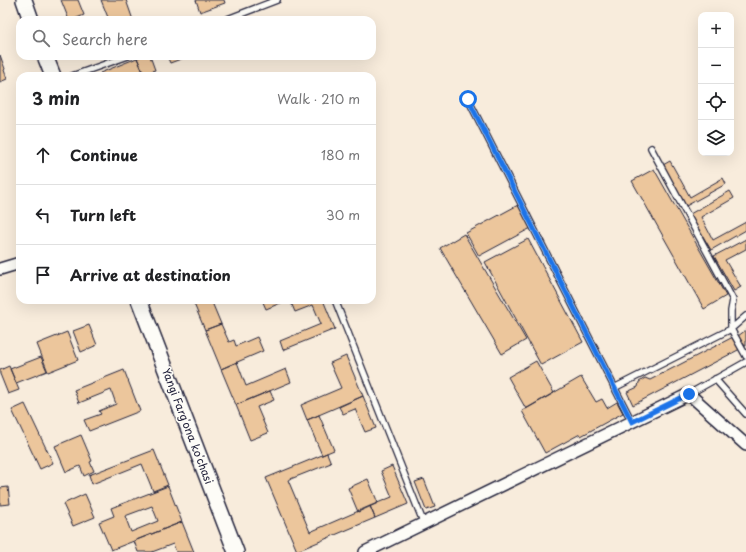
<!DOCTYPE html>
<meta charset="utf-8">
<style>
body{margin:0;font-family:"Playpen Sans",sans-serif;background:#f6f6f6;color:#202124}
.controls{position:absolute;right:12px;top:12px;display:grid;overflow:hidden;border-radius:8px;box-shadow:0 4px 16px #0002}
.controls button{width:36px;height:36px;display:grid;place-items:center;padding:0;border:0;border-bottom:1px solid #e0e0e0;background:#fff;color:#202124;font:20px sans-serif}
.stop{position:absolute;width:12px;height:12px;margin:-9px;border:3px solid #1a73e8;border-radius:50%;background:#fff}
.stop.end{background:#1a73e8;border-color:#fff;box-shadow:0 1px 4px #0008}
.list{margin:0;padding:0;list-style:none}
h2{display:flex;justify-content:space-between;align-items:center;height:52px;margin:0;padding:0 16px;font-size:17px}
h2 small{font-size:13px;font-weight:400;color:#757577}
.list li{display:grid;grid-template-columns:26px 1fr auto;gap:12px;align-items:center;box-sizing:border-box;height:60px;padding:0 16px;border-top:1px solid #e0e0e0}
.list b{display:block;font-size:15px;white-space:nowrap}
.list em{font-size:13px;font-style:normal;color:#757577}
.icon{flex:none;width:22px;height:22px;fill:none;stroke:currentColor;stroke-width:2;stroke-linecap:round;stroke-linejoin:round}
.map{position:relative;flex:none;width:746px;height:552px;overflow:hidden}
.search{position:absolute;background:#fff;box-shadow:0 4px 16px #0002;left:16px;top:16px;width:360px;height:44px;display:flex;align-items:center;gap:10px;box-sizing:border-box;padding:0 14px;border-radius:12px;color:#757577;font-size:15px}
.panel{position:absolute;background:#fff;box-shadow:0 4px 16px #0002;left:16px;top:72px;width:360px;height:232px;border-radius:12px}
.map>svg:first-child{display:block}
</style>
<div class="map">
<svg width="746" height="552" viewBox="0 0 746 552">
<rect width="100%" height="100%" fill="#f8ecdc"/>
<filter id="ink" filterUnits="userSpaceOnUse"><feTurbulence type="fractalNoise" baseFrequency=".025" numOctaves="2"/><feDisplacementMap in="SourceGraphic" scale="8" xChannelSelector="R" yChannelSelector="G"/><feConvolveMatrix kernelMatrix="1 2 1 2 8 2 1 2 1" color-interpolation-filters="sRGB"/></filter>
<g filter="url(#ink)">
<path fill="#ecc69c" stroke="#22223b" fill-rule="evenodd" d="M61,0H78L84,15L72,20H69Z
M101,0H126L133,20H109Z
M196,0H224L225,3L200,12Z
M0,55L5,69L4,70L7,79L0,82Z
M142,56H150L155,70L144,74L137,58Z
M167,56H189L170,63Z
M137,58L144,74L140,76H101L100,73Z
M670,161L690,197L723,178L726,184L686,206L663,165Z
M654,169L726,296L704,309L632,181Z
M730,191L734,198L701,217L713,240L746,222V230L711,250L690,214Z
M518,205L531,228L479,256L466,233Z
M464,234L526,340L502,354L440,248Z
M528,239L583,342L541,365L485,262Z
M746,239V249L725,260L741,287L734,291L714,256Z
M204,300H211L221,324L205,330L194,304Z
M262,300H288L266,309Z
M290,300H323L335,329L283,350L280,341L321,324L313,305L295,312Z
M221,324L229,342L234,340L236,346L257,337L263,351L221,369L205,330Z
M89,325L97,345L81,352L73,331Z
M746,330V346H745L738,336Z
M67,332L78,360L48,372L37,344Z
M733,337L740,349L633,405L627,392L638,387L639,382L645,378L650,380Z
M346,356L363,396L307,420L301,405L341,388L330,363Z
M41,357L47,371L16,383L10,369Z
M536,361L554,393L526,409L508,377Z
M237,362L246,386L286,369L291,382L236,405L221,369Z
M9,366L19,390L8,394L0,374V370Z
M124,370L140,411L89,431L84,420L101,414L99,411L116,404L111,390L79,403L74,390Z
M581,377L596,402L602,399L607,408L617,402L623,413L581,436L580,434L545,453L522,411Z
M270,391L274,400L257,407L268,433L250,440L236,405Z
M363,396L376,428L365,432L355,409L343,414L339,407Z
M25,404L53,463L40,469L12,410Z
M319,415L334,450L322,455L307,420Z
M81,435L92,461L90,462L94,471L84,476L80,466L66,472L55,446Z
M154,450L168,485L153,491L142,464L92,484L89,475Z
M327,453L331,463L288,480L310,532L370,506L375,518L297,551L266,478Z
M392,466L408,504L375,518L370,506L392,497L381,471Z
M368,479L378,503L358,512L348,488Z
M424,479L435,507L426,510L415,482Z
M168,486L182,522L111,550L99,522L114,516L111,508ZM152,506L158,521L131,532L125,516Z
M8,487L10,504L0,505V488Z
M85,494L95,517L73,526L63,504Z
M182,522L194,552H176L173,544L152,552H138L134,541Z"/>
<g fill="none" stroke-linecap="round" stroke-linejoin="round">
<defs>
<path id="service" d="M225,20L277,0
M72,76L128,56
M468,99L632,422
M651,148L733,300L731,311V329L746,356
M335,300L424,524
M715,379L746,414
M614,388L731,329L746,316
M689,394L746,362"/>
<path id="minor" d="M0,269L20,263
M365,552L689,394L746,445"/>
<path id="secondary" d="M24,0L31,20
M45,56L53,76
M139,300L236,552"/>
</defs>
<use href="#service" stroke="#22223b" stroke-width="8"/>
<use href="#minor" stroke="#22223b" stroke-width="14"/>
<use href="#secondary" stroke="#22223b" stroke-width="18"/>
<use href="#service" stroke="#fdfcf7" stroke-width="5.5"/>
<use href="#minor" stroke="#fdfcf7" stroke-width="11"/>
<use href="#secondary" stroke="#fdfcf7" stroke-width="15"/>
</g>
</g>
<g fill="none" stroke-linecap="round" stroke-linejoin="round" filter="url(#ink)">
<path stroke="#1a73e8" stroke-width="5" d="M468,99L632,422L689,394"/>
</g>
<g text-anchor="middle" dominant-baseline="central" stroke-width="3.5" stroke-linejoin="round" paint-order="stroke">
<g font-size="11" fill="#22223b" stroke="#fdfcf7">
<text transform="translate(188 426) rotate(69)">Yangi Fargʻona koʻchasi</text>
</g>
</g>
</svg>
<div class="controls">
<button>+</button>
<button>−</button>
<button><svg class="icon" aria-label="locate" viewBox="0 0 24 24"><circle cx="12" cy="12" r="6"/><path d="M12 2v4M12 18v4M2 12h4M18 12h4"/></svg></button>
<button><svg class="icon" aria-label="layers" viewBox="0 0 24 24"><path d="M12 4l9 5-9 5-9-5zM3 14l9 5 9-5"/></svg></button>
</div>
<div class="stop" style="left:468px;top:99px"></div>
<div class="stop end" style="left:689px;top:394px"></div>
<div class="search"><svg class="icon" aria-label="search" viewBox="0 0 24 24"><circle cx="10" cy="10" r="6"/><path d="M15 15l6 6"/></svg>Search here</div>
<section class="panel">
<h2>3 min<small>Walk · 210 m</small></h2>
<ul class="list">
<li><svg class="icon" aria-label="ahead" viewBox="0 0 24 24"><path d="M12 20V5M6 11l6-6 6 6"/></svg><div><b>Continue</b></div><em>180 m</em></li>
<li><svg class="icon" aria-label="left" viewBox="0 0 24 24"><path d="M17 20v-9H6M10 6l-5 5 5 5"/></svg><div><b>Turn left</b></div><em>30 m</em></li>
<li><svg class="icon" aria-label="arrive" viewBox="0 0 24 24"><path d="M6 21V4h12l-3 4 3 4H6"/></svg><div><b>Arrive at destination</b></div></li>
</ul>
</section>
</div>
